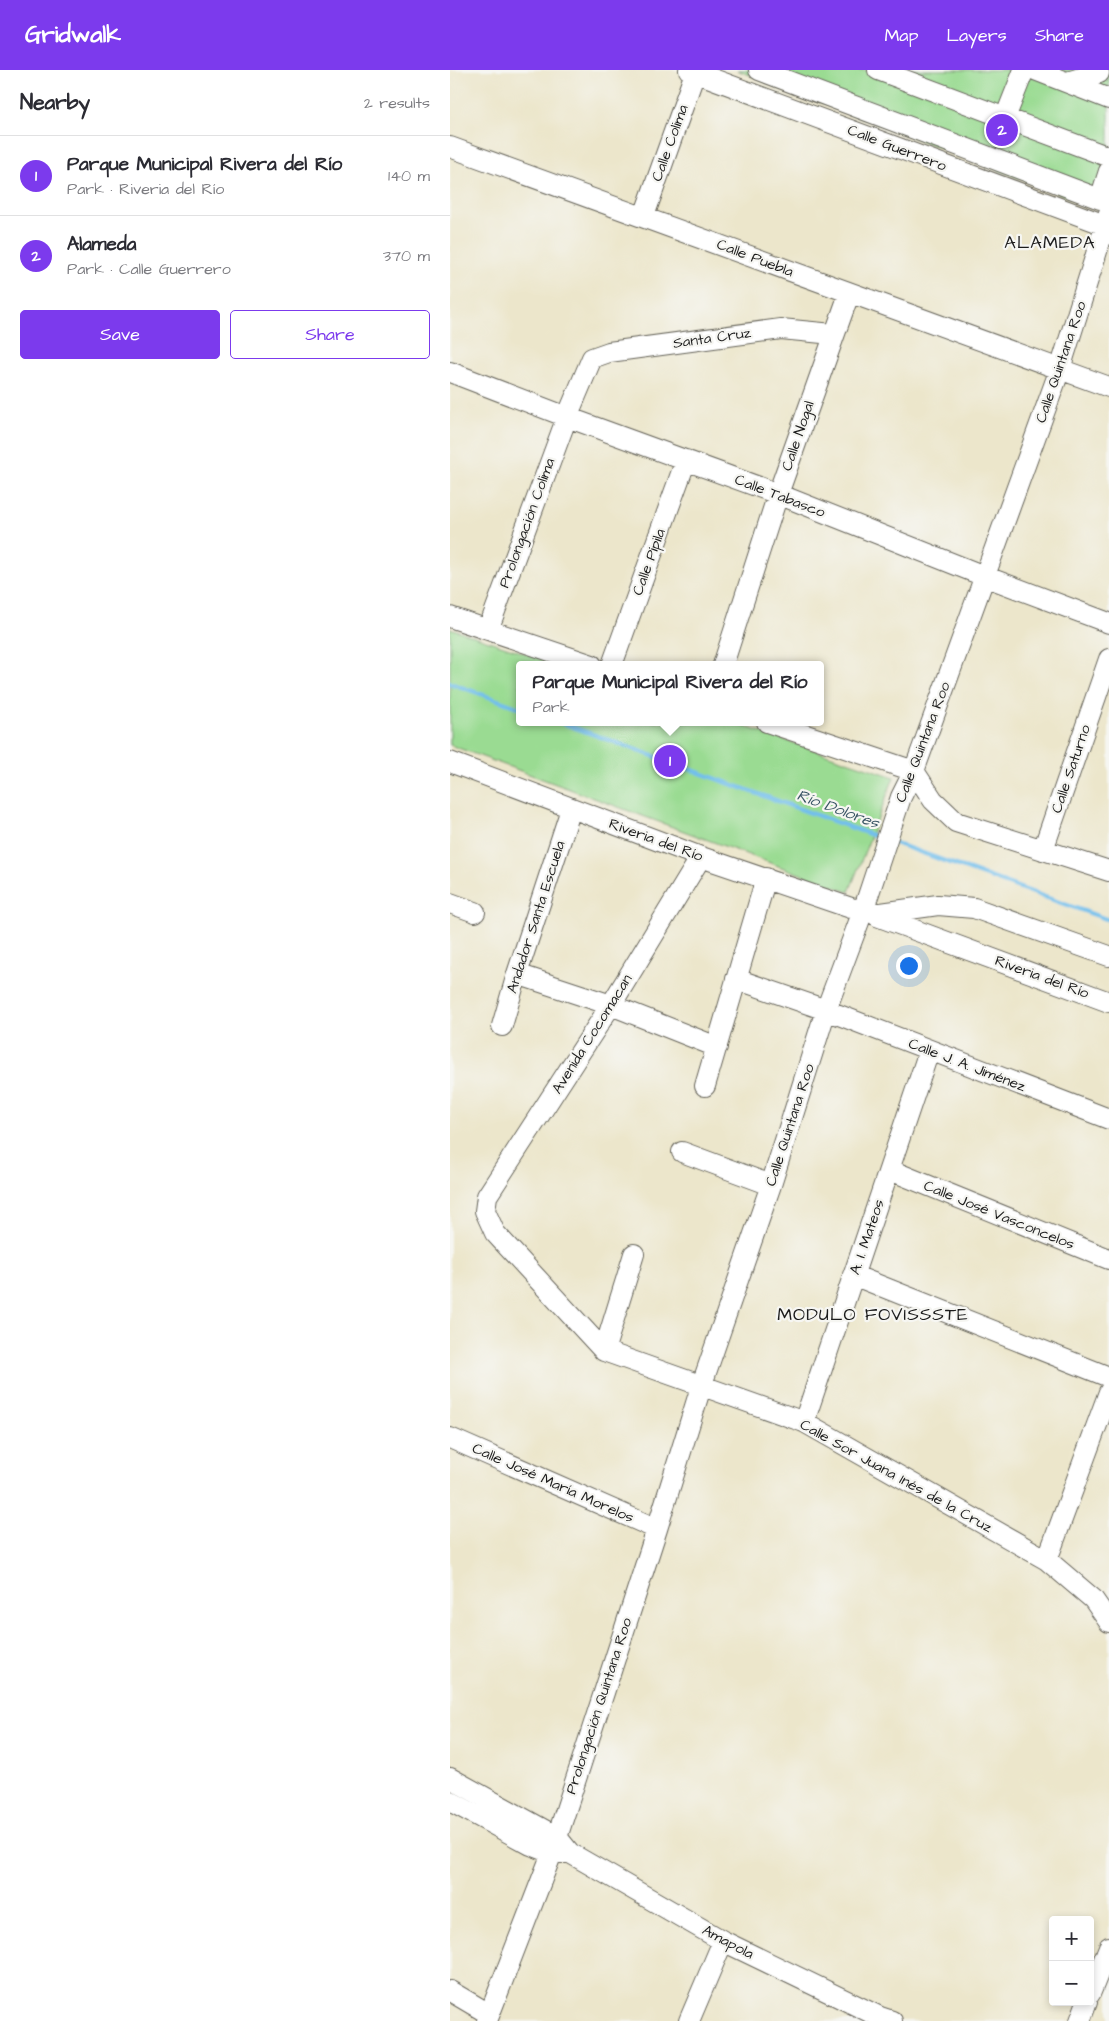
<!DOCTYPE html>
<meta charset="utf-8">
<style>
body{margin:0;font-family:"Architects Daughter",sans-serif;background:#f7f7f7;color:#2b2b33}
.controls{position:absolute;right:15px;bottom:15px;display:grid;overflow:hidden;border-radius:5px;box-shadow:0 2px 8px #0003}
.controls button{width:45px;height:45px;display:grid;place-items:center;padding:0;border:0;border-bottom:1px solid #e1e1e2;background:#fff;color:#2b2b33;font:25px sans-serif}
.you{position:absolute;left:458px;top:895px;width:18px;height:18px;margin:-12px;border:4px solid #fff;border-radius:50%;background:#1a73e8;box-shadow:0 0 0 8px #1a73e833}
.badge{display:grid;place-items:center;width:32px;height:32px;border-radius:50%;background:#7c3aed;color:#fff;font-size:16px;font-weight:700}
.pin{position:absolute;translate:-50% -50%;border:2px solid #fff;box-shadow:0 1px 5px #0006}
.popup{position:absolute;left:66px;top:591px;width:308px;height:65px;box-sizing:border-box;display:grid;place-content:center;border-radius:5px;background:#fff;filter:drop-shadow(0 1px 4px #0005);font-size:16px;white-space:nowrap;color:#7c7c81}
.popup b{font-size:19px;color:#2b2b33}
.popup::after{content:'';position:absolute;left:50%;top:100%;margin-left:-10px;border:10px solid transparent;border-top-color:#fff}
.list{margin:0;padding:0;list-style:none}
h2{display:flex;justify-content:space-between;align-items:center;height:65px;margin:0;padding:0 20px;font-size:21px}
h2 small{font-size:16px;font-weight:400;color:#7c7c81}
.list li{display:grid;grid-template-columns:32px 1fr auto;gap:15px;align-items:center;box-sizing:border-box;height:80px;padding:0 20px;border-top:1px solid #e1e1e2}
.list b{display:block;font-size:19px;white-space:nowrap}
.list p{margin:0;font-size:16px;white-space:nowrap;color:#7c7c81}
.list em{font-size:16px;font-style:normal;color:#7c7c81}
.actions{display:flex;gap:10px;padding:15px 20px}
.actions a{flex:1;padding:11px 0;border:1px solid #7c3aed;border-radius:5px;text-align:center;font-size:18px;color:#7c3aed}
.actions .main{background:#7c3aed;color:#fff}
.map{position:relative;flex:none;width:659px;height:1951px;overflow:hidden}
header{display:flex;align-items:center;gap:30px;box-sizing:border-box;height:70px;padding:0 25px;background:#7c3aed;color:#fff}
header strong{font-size:24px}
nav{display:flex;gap:28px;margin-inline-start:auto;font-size:18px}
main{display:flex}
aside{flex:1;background:#fff}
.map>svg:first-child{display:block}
</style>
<header>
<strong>Gridwalk</strong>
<nav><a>Map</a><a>Layers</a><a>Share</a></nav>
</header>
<main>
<aside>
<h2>Nearby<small>2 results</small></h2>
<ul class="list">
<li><span class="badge">1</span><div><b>Parque Municipal Rivera del Río</b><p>Park · Riveria del Río</p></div><em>140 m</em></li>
<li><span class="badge">2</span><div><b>Alameda</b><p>Park · Calle Guerrero</p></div><em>370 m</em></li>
</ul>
<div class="actions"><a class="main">Save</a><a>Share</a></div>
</aside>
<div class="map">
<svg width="659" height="1951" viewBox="0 0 659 1951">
<rect width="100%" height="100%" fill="#f6f6f2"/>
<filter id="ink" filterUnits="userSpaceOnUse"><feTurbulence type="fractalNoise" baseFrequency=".02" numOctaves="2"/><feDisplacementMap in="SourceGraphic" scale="10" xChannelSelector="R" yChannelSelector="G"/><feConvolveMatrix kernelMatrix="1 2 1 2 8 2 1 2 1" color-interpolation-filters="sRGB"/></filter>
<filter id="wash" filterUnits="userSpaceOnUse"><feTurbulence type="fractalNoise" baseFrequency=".0096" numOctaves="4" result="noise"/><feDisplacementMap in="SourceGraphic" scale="20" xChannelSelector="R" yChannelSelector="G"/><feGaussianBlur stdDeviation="1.12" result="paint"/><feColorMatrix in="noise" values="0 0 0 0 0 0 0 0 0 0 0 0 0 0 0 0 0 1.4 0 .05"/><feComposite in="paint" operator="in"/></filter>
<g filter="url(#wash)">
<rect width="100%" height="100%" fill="#ece6cb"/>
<path fill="#9adb92" stroke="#5b7c57" d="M287,0H659V121L652,140Z
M0,558L110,595H70V652H281L444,707L399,822L0,675Z"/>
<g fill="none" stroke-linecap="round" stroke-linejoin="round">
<path stroke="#72bfec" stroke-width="4.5" d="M0,613L70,638
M109,652L433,769
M442,772L659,850"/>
</g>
</g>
<g filter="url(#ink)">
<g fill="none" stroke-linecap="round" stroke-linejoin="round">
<defs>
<path id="minor" d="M239,0L655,155
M309,0L650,129L659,101
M428,0L659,87
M585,0L659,29
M617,12L649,3
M555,48L574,0
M0,77C220,155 439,238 659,317
M194,146L246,0
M0,302L117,347L328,424L534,506L659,553
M0,547L142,595
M38,560L117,347L142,288L159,282L331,259L383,264
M162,595L236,390
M273,595L328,424L399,224
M317,652L464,701L483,730L506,752L659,801
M0,692L251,787L401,838L431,843L488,835L524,838L659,886
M593,780L659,589
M251,787L161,935L37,1126L35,1141L45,1163L154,1281L354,1352L597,1490L643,1529L659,1552
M0,833L25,842
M427,846L659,932
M67,904L161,935L267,977
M286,909L376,940L659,1049
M52,956L67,904L121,739
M255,1016L316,808
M232,1082L321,1115
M440,1100L659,1189
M403,1205L659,1307
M154,1281L184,1184
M354,1352L479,981
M0,1368L207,1459
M597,1490L659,1322
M0,1708L107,1767L120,1783L273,1871L430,1947L442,1951
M0,1731L81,1775L102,1783H116
M0,1921L39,1944
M640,1924L659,1877
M37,1951L102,1783L207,1459L251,1317L321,1115L376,940L413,841L451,727L464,701L610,299L659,143
M239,1951L273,1871
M630,1951L637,1932"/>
</defs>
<use href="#minor" stroke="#656359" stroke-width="22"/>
<use href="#minor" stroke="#fff" stroke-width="20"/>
</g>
</g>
<g text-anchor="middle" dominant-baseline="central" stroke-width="4.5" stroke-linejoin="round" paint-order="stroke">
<g font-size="15" fill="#1c1c1c" stroke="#f6f6f2">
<text transform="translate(220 73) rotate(-70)">Calle Colima</text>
<text transform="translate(447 78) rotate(21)">Calle Guerrero</text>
<text transform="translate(305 188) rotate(21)">Calle Puebla</text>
<text transform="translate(262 268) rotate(-8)">Santa Cruz</text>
<text transform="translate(611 292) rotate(-71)">Calle Quintana Roo</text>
<text transform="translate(348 366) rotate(-71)">Calle Nogal</text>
<text transform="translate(330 426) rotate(21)">Calle Tabasco</text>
<text transform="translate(77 453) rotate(-70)">Prolongación Colima</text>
<text transform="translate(199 492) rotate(-70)">Calle Pípila</text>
<text transform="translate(473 672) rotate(-69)">Calle Quintana Roo</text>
<text transform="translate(621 699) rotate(-71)">Calle Saturno</text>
<text transform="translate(206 770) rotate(20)">Riveria del Río</text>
<text transform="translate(86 847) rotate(-72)">Andador Santa Escuela</text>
<text transform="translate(592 907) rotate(20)">Riveria del Río</text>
<text transform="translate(142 964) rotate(-58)">Avenida Cocomacan</text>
<text transform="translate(517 995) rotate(21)">Calle J. A. Jiménez</text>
<text transform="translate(340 1055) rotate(-72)">Calle Quintana Roo</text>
<text transform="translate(549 1145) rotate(22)">Calle José Vasconcelos</text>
<text transform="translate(417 1167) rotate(-71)">A. I. Mateos</text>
<text transform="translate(446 1406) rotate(29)">Calle Sor Juana Inés de la Cruz</text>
<text transform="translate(103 1413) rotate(24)">Calle José María Morelos</text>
<text transform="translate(149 1636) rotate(-72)">Prolongación Quintana Roo</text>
<text transform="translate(278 1872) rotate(28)">Amapola</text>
</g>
<g font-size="16" font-style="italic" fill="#3a5565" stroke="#f6f6f2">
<text transform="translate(388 739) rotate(20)">Río Dolores</text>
</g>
<g font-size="18" letter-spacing="1" fill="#1c1c1c" stroke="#f6f6f2">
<text x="600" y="172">ALAMEDA</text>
<text x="423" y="1244">MODULO FOVISSSTE</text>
</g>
</g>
</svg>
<div class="controls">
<button>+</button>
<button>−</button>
</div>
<div class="you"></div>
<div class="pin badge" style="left:220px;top:691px">1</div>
<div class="popup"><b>Parque Municipal Rivera del Río</b>Park</div>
<div class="pin badge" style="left:552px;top:60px">2</div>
</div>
</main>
